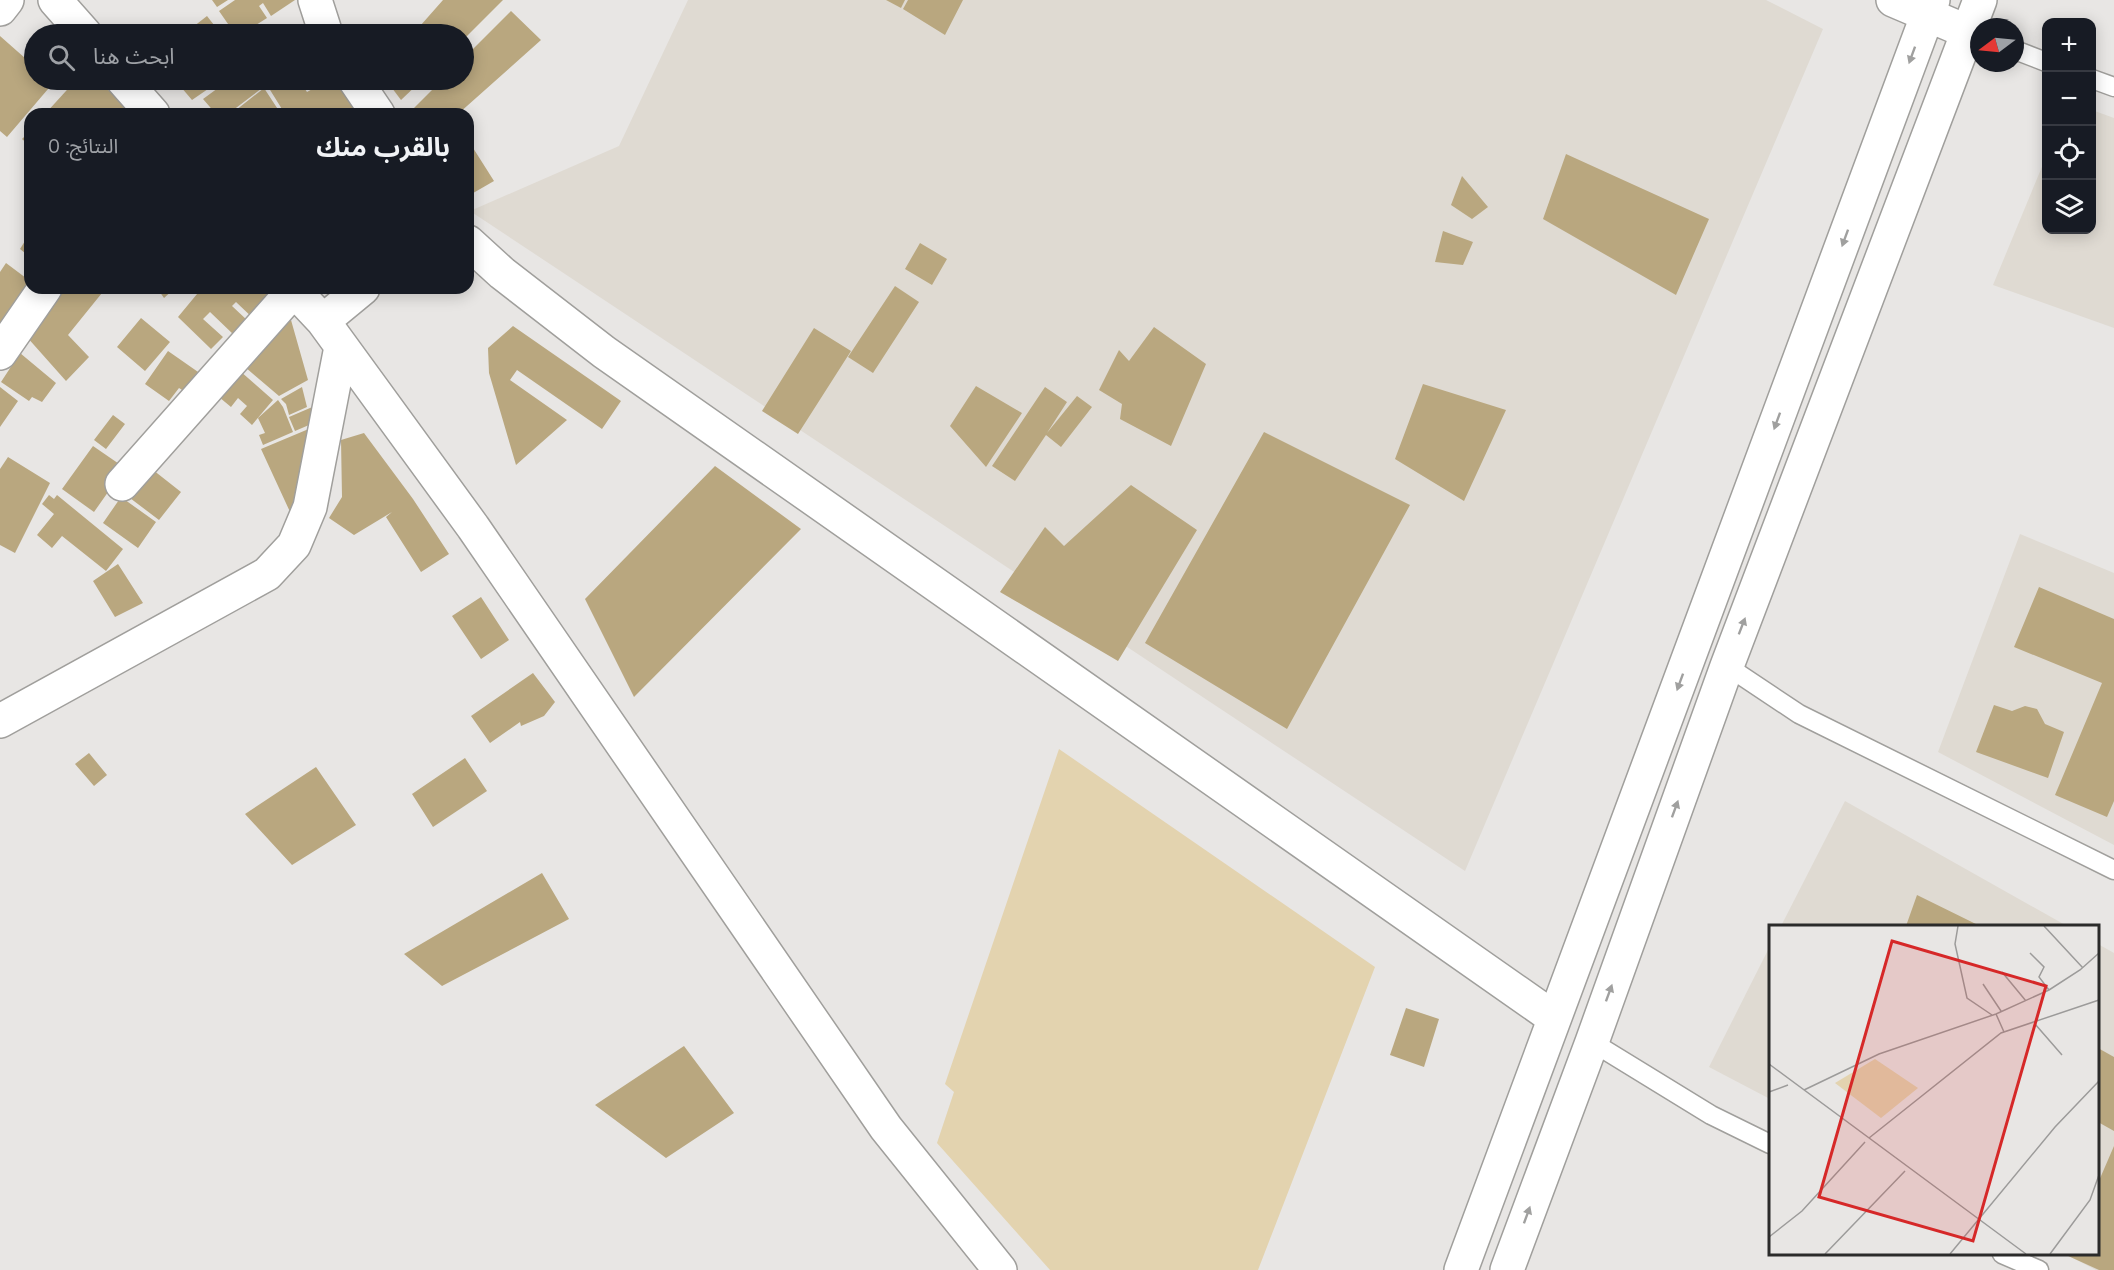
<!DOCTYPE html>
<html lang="ar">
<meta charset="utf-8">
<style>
body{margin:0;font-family:Mulish,"Noto Sans Arabic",sans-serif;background:#20242c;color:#f1f3f6;direction:rtl}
.controls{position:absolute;right:18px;top:18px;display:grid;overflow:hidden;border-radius:12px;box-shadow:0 3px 15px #0003}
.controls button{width:54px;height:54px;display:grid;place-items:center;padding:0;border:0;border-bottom:2px solid #363941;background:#171b24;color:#f1f3f6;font:30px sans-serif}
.compass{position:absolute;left:1970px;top:18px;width:54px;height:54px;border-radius:50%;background:#171b24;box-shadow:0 3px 15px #0003;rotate:254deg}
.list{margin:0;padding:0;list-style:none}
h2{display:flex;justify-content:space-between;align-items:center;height:78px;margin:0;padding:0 24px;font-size:26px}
h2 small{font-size:20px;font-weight:400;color:#9ea1a6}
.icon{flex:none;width:33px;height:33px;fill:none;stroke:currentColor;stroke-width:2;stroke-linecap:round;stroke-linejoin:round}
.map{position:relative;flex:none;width:2114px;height:1270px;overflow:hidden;direction:ltr}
.search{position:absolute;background:#171b24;box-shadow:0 3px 15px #0003;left:24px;top:24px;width:450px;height:66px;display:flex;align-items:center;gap:15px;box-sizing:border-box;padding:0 21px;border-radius:33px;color:#9ea1a6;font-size:22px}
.panel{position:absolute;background:#171b24;box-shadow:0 3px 15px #0003;left:24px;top:108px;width:450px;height:186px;border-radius:18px;direction:rtl}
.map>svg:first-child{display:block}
</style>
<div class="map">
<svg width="2114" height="1270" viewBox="0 0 2114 1270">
<rect width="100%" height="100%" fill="#e8e6e4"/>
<path fill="#dfdad2" d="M688,0H1766L1823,29L1465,871L470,211L619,146Z
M2092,110L2114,118V328L1993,285L2046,157V230H2092Z
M2020,534L2114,573V845L1938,752Z
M1845,801L2067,926H1781Z
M2098,944L2114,953V1270H2096L2065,1254H2098Z
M1770,946V1099L1709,1067Z"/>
<path fill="#e3d3af" d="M1059,749L1375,967L1258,1270H1050L937,1143L954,1092L945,1084Z"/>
<path fill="#b9a77f" d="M212,0H228L217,7Z
M235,0H295L271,16L263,3L259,6L267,18L242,34H235L219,11Z
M443,0H503L464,39V34H413Z
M886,0H905L901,8Z
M908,0H963L945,35L903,9Z
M511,11L541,40L458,114H410L409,113L442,80H464V58Z
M207,16L221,34H184Z
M0,36L34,66V80H51L54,82L7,137L0,131Z
M76,80H99L131,114H45Z
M175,80H221L192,100Z
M229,80H262L266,85L228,114H216L203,99Z
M276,80H299L307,92L328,80H337L356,106L344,114H285L267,85Z
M386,80H422L401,100Z
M264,88L281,114H231Z
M30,131V146L22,139Z
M468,140L494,181L468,196Z
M1566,154L1709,219L1676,295L1543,219Z
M1462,176L1488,207L1472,219L1451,205Z
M1443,231L1473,242L1463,265L1435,262Z
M30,233V257L20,249Z
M920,243L947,259L932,285L905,269Z
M6,263L30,281L0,347V272Z
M895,286L919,302L873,373L848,357Z
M59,288H106L68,335L89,357L66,381L26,336Z
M157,288H175L164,298Z
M202,288H289L257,322L236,302L232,306L248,321L234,335L210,312L203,319L223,337L211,349L178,317Z
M141,318L170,342L145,371L117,347Z
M291,320L308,380L279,396L245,367Z
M513,326L621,401L602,429L517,370L510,380L567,420L516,465L489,373L488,348Z
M1154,327L1206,364L1171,446L1120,419L1122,404L1099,390L1119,350L1129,361Z
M814,328L851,351L798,434L762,411Z
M168,351L201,374L187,393L179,388L169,401L145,384Z
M20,353L56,383L42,402L32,397L29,401L1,382Z
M240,371L273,400L252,425L240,414L247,406L238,398L231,407L219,397Z
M1423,384L1506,410L1464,501L1395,459Z
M976,386L1022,413L986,467L950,426Z
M0,387L18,401L0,427Z
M302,387L307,407L289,415L286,404L281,399Z
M1045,387L1067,402L1047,433L1077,396L1092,407L1061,447L1046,435L1015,481L992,466Z
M278,400L283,407L293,432L263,445L259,435L265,433L258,418Z
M317,405L323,419L295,431L289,417Z
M113,415L125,424L106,449L94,440Z
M311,428L304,497L291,514L261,449Z
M1264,432L1410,505L1287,729L1145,643Z
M364,433L413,499L449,554L421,572L386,517L392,512L354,535L329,518L342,497L341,440Z
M93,446L125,468L94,512L62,489Z
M8,457L50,483L15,553L0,545V469Z
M148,466L181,492L159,520L126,495Z
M715,466L801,529L634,697L585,599Z
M1131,485L1197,530L1118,661L1000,592L1045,527L1064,546Z
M49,495L54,499L57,495L123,549L106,571L62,536L52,548L37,535L54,514L42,504Z
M121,497L156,522L138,548L103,523Z
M118,564L143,603L115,617L93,581Z
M2039,587L2114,619V801L2107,817L2055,795L2102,683L2014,647Z
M481,597L509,640L481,659L452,616Z
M533,673L555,702L544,716L521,726L520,722L490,743L471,716Z
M1994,705L2012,711L2025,706L2037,709L2045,724L2064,732L2048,778L1976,752Z
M89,753L107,775L94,786L75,764Z
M465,758L487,791L433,827L412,794Z
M316,767L356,825L292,865L245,814Z
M542,873L569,919L442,986L404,954Z
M1917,895L1980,926H1906Z
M1406,1008L1439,1019L1424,1067L1390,1055Z
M684,1046L734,1113L666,1158L595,1105Z
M2098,1048L2114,1057V1131L2098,1122Z
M2114,1146V1270H2099L2066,1255L2067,1254H2098V1183Z"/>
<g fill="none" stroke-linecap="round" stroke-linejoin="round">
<defs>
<path id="lane" d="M2015,50L2046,62
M2092,79L2114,87
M1727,666L1799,714L2114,870
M1592,1042L1711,1115L1770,1144
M2002,1254L2039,1270"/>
<path id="street" d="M55,0L85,34
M315,0L326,34
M0,9L7,0
M123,80L153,114
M355,80L378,114
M468,242L502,273L604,352L1554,1018
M292,288L323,321L473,527L886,1128L1000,1270
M323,321L363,288
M0,353L45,288
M122,484L294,290
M0,721L267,574L294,545L310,507L341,347"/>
<path id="secondary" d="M1893,0L1968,32"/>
<path id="highway" d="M1461,1270L1933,0
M1507,1270L1592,1042L1727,666L1980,0"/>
</defs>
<use href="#lane" stroke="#a09f9c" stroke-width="21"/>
<use href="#street" stroke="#a09f9c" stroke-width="36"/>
<use href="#secondary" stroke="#a09f9c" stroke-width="36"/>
<use href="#highway" stroke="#a09f9c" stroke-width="36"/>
<use href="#lane" stroke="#fff" stroke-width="18"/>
<use href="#street" stroke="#fff" stroke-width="33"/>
<use href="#secondary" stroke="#fff" stroke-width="33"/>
<use href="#highway" stroke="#fff" stroke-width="33"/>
</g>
<defs><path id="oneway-solid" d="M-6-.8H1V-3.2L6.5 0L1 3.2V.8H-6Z" transform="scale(1.5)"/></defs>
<g fill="#a0a09f">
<use href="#oneway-solid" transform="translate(1912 55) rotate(110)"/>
<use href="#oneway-solid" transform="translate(1845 238) rotate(110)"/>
<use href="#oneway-solid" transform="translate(1777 421) rotate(110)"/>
<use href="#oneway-solid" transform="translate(1742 626) rotate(-69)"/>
<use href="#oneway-solid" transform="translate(1680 682) rotate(110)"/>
<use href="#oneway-solid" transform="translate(1675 809) rotate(-70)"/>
<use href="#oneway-solid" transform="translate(1609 993) rotate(-70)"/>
<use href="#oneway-solid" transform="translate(1527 1215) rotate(-70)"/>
</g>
<g transform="translate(1769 925)">
<rect width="330" height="330" fill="#e8e6e4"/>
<path d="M106,134L149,163L112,193L66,158Z" fill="#e3d3af"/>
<path fill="none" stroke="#9c9b9a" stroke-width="1.5" d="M189,1L186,19L198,73L223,90M275,1L314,43M261,28L275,42L270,52L280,65M233,47L257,76M214,59L232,86M227,89L235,107M266,99L293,130M0,139L257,329M35,165L110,129L227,89L280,65L311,45L330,28M0,167L19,160M100,213L232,108L330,75M0,312L33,286L96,217M56,329L136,246M181,329L286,202L330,156M281,329L321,275L330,250"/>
<path fill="#d62828" fill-opacity="0.15" stroke="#d62828" stroke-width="3" d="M123,16L277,61L204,316L50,272Z"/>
<rect width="330" height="330" fill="none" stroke="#2b2b2a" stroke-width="3"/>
</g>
</svg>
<div class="controls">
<button>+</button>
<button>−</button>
<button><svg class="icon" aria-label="locate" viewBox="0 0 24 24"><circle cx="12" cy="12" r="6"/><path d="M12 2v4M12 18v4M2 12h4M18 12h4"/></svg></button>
<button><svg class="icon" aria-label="layers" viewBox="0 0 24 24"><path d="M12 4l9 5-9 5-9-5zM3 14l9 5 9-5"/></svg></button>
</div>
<svg class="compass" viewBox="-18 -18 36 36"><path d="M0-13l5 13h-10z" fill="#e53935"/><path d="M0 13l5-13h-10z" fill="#9ea1a6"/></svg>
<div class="search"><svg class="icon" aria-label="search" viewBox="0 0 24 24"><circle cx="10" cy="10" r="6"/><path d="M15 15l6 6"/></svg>ابحث هنا</div>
<section class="panel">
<h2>بالقرب منك<small>النتائج: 0</small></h2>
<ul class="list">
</ul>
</section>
</div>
